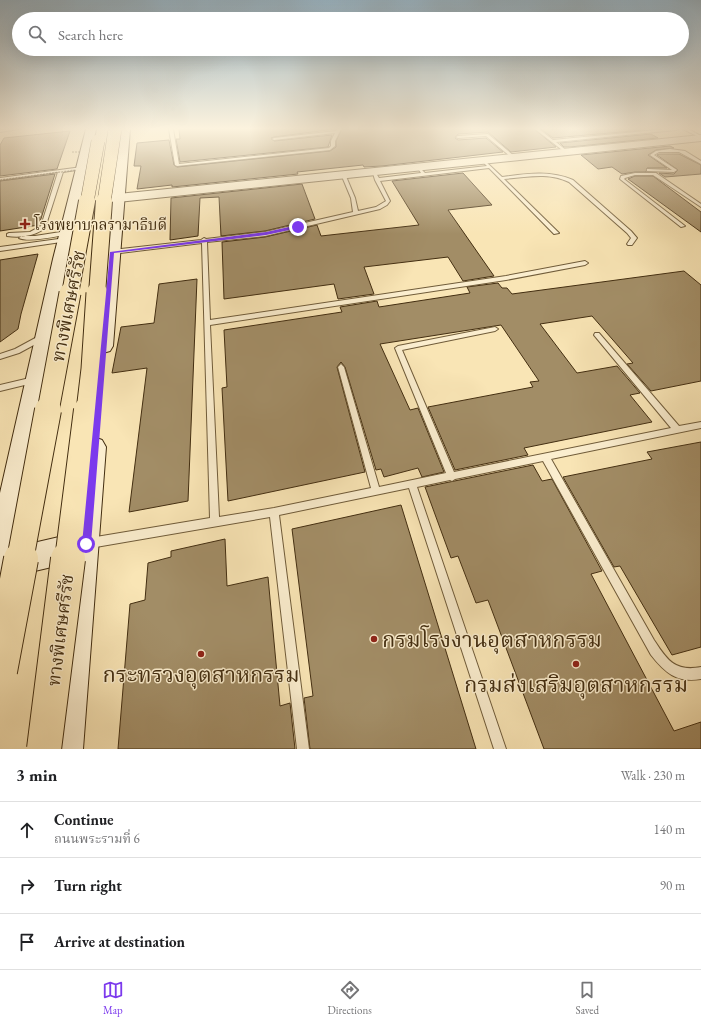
<!DOCTYPE html>
<meta charset="utf-8">
<style>
body{margin:0;font-family:"EB Garamond","Noto Serif Thai",serif;background:#f2f2f2;color:#202124}
.stop{position:absolute;width:12px;height:12px;margin:-9px;border:3px solid #7c3aed;border-radius:50%;background:#fff}
.stop.end{background:#7c3aed;border-color:#fff;box-shadow:0 1px 4px #0008}
.list{margin:0;padding:0;list-style:none}
h2{display:flex;justify-content:space-between;align-items:center;height:52px;margin:0;padding:0 16px;font-size:17px}
h2 small{font-size:13px;font-weight:400;color:#757577}
.list li{display:grid;grid-template-columns:26px 1fr auto;gap:12px;align-items:center;box-sizing:border-box;height:56px;padding:0 16px;border-top:1px solid #e0e0e0}
.list b{display:block;font-size:15px;white-space:nowrap}
.list p{margin:0;font-size:13px;white-space:nowrap;color:#757577}
.list em{font-size:13px;font-style:normal;color:#757577}
.icon{flex:none;width:22px;height:22px;fill:none;stroke:currentColor;stroke-width:2;stroke-linecap:round;stroke-linejoin:round}
.map{position:relative;flex:none;width:701px;height:749px;overflow:hidden}
.search{position:absolute;background:#fff;box-shadow:0 4px 16px #0002;left:12px;right:12px;top:12px;height:44px;display:flex;align-items:center;gap:10px;box-sizing:border-box;padding:0 14px;border-radius:22px;color:#757577;font-size:15px}
.sheet{height:220px;background:#fff}
nav{display:flex;justify-content:space-around;align-items:center;box-sizing:border-box;height:56px;border-top:1px solid #e0e0e0;background:#fff;font-size:11px;color:#757577}
nav a{display:grid;justify-items:center;gap:2px}
nav .on{color:#7c3aed}
.map>svg:first-child{display:block}
</style>
<div class="map">
<svg width="701" height="749" viewBox="0 0 701 749">
<rect width="100%" height="100%" fill="#f9e5b5"/>
<filter id="stains"><feTurbulence type="fractalNoise" baseFrequency=".005" numOctaves="4"/><feColorMatrix values="0 0 0 0 .2 0 0 0 0 .09 0 0 0 0 .02 0 0 0 .5 -.17"/></filter>
<radialGradient id="worn" r=".72"><stop offset=".6" stop-color="#630" stop-opacity="0"/><stop offset="1" stop-color="#630" stop-opacity=".3"/></radialGradient>
<path fill="#a28d66" stroke="#432e11" d="M179,129H335L274,137L271,138L274,141L332,135L328,147L180,162L176,139H180Z
M342,129H534L556,147L511,152L488,132L458,134L455,138L458,140L486,138L503,152L382,166L364,167L363,165L297,172L298,174L172,187V185L137,189L141,166H134L137,143L169,140L174,165L177,167L330,151L336,147V141Z
M541,129H643L644,130L553,138Z
M70,131L57,169L0,176V145L4,138Z
M651,134L658,138L570,147H564L560,143Z
M670,146L674,148L656,150L648,155L667,168H647L646,172H635L622,174L612,167L598,169L581,155Z
M659,154H679L701,165V174L665,177L659,173L674,174L678,170L657,155Z
M463,173L492,205L448,210L494,276L463,281L448,257L364,267L374,294L338,299L334,284L224,299L222,242L265,237L317,225L321,236L419,225L392,181Z
M55,174L39,225L0,231V181Z
M635,176H653L701,212V232L628,179Z
M302,184L315,219L265,231L221,236L219,197L200,198L198,236L170,240L171,198Z
M38,254L21,314L18,329L0,342V260Z
M684,271L701,285V381L651,391L627,364L633,363L592,316L540,324L577,373L617,366L640,393L630,395L652,422L524,448L528,455L455,470L428,407L533,387L530,382L539,381L501,325L380,344L410,410L418,408L444,472L422,477L418,468L384,477L381,469L376,470L345,367L341,362L337,367L365,472L228,501L222,388L227,387L224,330L342,312L340,307L377,301L379,307L470,293L467,287L498,283L502,288H507L512,294Z
M197,279L188,501L129,512L147,368L112,373L121,327L154,323L159,284Z
M701,442V647L672,655L620,566L614,567L563,477L652,459L647,452Z
M533,465L542,481L552,479L602,571L591,574L674,731L701,722V749H544L488,600L476,603L458,556L451,558L425,487Z
M401,505L476,749H310L304,698L313,696L292,529Z
M225,539L227,586L268,577L280,706L290,703L295,749H118L130,604L145,600L148,563L171,557V551Z"/>
<g fill="none" stroke-linecap="round" stroke-linejoin="round">
<defs>
<path id="service" d="M9,129H18L0,132V130Z
M169,129H173L179,164L329,148L331,146V141L335,133L274,140L272,139L274,138L336,131L337,129H341L335,141V146L330,150L177,166L175,165Z
M535,129H539L553,140L666,129H678L676,130L556,142L567,151L568,152L566,153Z
M683,129H688L701,136V138Z
M488,134L514,156V158H512L486,136L458,138L456,137L458,136Z
M670,149L685,151L701,161V164L679,152H659L654,155L677,170L674,172L647,171V169H648L672,170L650,155L656,151Z
M484,160L502,177C526,174 549,170 573,180L631,231L637,238L632,245H628L627,244L631,238L627,233L569,182C548,172 527,177 504,179L559,233L554,234L489,168L380,181L390,201L387,205L380,209L265,236L207,242L210,320L506,276L585,261L588,263L585,265L506,280L210,325L219,517L274,508L371,488L338,367L341,364L344,367L379,487L446,473L395,348L398,346L495,327L498,329L495,331L402,350L454,472L671,428L594,335L595,333H599L679,426L701,422V428L551,459L654,640C667,660 675,672 701,667V679C677,683 665,673 651,655L543,461L455,479L452,481L450,480L417,487L506,749H494L409,488L279,515L309,749H297L270,517L90,548L87,546L85,543L87,540L90,538L210,518L202,243L112,254L109,252L112,250L201,240L204,238L206,239L265,232L353,212L351,198L341,174L343,173L345,174L355,198L358,211L376,207L386,201L375,180L372,170H374L379,178L421,173L419,170L421,169L425,173L487,166L482,161Z
M82,167H83V169L63,172L45,228C35,236 20,238 7,236V234L9,233L30,232L41,226L58,172L0,180V178Z
M635,173H656L701,204V207L653,175H635L625,178L624,179L685,226L681,227L620,179L621,176Z
M67,231L69,232V234C58,236 29,243 19,238L22,236H35Z
M66,238L69,240L68,241L0,251V247Z
M39,336H43L44,338L43,340L19,353L0,359V354L15,349Z
M34,377L37,378L38,380L37,382L0,391V385Z"/>
<path id="tertiary" d="M701,135V141L118,202L114,201L112,198L114,195L118,194Z"/>
<path id="secondary" d="M86,129H96L69,259L16,547L72,534L82,447L86,440L94,437L102,440L106,447L83,749H47L69,563L9,577L0,574V493L53,259Z
M120,129H130L113,346L110,351L103,353L96,351L93,346Z"/>
</defs>
<use href="#service" stroke="#705c3a" stroke-width="2"/>
<use href="#tertiary" stroke="#705c3a" stroke-width="2"/>
<use href="#secondary" stroke="#432e11" stroke-width="2"/>
<use href="#service" fill="#fbeecf" fill-rule="evenodd"/>
<use href="#tertiary" fill="#fbeecf" fill-rule="evenodd"/>
<use href="#secondary" fill="#fbeecf" fill-rule="evenodd"/>
<defs>
<path id="motorway-bridge-far4" d="M87,202L98,141
M104,202L115,129"/>
<path id="motorway-bridge-far3" d="M70,294L87,201
M97,294L104,201"/>
<path id="motorway-bridge-far2" d="M48,411L70,293
M87,411L92,369L97,293"/>
<path id="motorway-bridge-far1" d="M20,560L48,410
M68,560L87,410"/>
<path id="motorway-bridge" d="M0,671L21,559
M44,749L68,559"/>
</defs>
<use href="#motorway-bridge-far4" stroke="#432e11" stroke-width="14" stroke-linecap="butt"/>
<use href="#motorway-bridge-far3" stroke="#432e11" stroke-width="18" stroke-linecap="butt"/>
<use href="#motorway-bridge-far2" stroke="#432e11" stroke-width="23" stroke-linecap="butt"/>
<use href="#motorway-bridge-far1" stroke="#432e11" stroke-width="28" stroke-linecap="butt"/>
<use href="#motorway-bridge" stroke="#432e11" stroke-width="36" stroke-linecap="butt"/>
<path stroke="#432e11" stroke-width="1.5" stroke-dasharray="0.5 1" stroke-linecap="butt" d="M72,152H81
M0,180L76,170"/>
<use href="#motorway-bridge-far4" stroke="#f9e5b5" stroke-width="13"/>
<use href="#motorway-bridge-far3" stroke="#f9e5b5" stroke-width="16"/>
<use href="#motorway-bridge-far2" stroke="#f9e5b5" stroke-width="21"/>
<use href="#motorway-bridge-far1" stroke="#f9e5b5" stroke-width="26"/>
<use href="#motorway-bridge" stroke="#f9e5b5" stroke-width="34"/>
</g>
<linearGradient id="sky" x2="0" y2="1"><stop stop-color="#96afbd"/><stop offset="0.55" stop-color="#fcf3de"/><stop offset="1" stop-color="#fcf3de" stop-opacity="0"/></linearGradient>
<rect width="701" height="234" fill="url(#sky)"/>
<path fill="#7c3aed" d="M298,225L299,228L266,235L114,253L91,544L89,547L86,548L83,547L82,544L110,252L266,232Z"/>
<g fill="#8f2418" stroke="#fbeecf" stroke-width="1.5">
<path d="M23 218h4v4h4v4h-4v4h-4v-4h-4v-4h4z"/>
<circle cx="374" cy="639" r="4"/>
<circle cx="201" cy="654" r="4"/>
<circle cx="576" cy="664" r="4"/>
</g>
<g text-anchor="middle" dominant-baseline="central" stroke-width="3" stroke-linejoin="round" paint-order="stroke">
<g font-size="15" fill="#432e11" stroke="#fbeecf" text-anchor="start">
<text x="34" y="224">โรงพยาบาลรามาธิบดี</text>
</g>
<g font-size="18" fill="#432e11" stroke="#fbeecf">
<text transform="translate(68 306) rotate(-79)">ทางพิเศษศรีรัช</text>
<text transform="translate(60 630) rotate(-83)">ทางพิเศษศรีรัช</text>
</g>
<g font-size="22" fill="#432e11" stroke="#fbeecf">
<text x="382" y="639" text-anchor="start">กรมโรงงานอุตสาหกรรม</text>
<text x="201" y="674">กระทรวงอุตสาหกรรม</text>
<text x="576" y="684">กรมส่งเสริมอุตสาหกรรม</text>
</g>
</g>
<rect width="100%" height="100%" filter="url(#stains)"/>
<rect width="100%" height="100%" fill="url(#worn)"/>
</svg>
<div class="stop" style="left:86px;top:544px"></div>
<div class="stop end" style="left:298px;top:227px"></div>
<div class="search"><svg class="icon" aria-label="search" viewBox="0 0 24 24"><circle cx="10" cy="10" r="6"/><path d="M15 15l6 6"/></svg>Search here</div>
</div>
<section class="sheet">
<h2>3 min<small>Walk · 230 m</small></h2>
<ul class="list">
<li><svg class="icon" aria-label="ahead" viewBox="0 0 24 24"><path d="M12 20V5M6 11l6-6 6 6"/></svg><div><b>Continue</b><p>ถนนพระรามที่ 6</p></div><em>140 m</em></li>
<li><svg class="icon" aria-label="right" viewBox="0 0 24 24"><path d="M7 20v-9h11M14 6l5 5-5 5"/></svg><div><b>Turn right</b></div><em>90 m</em></li>
<li><svg class="icon" aria-label="arrive" viewBox="0 0 24 24"><path d="M6 21V4h12l-3 4 3 4H6"/></svg><div><b>Arrive at destination</b></div></li>
</ul>
</section>
<nav>
<a class="on"><svg class="icon" aria-label="map" viewBox="0 0 24 24"><path d="M3 6l6-2 6 2 6-2v14l-6 2-6-2-6 2zM9 4v14M15 6v14"/></svg>Map</a>
<a><svg class="icon" aria-label="directions" viewBox="0 0 24 24"><path d="M12 3l9 9-9 9-9-9zM9 14v-3h6M13 9l2 2-2 2"/></svg>Directions</a>
<a><svg class="icon" aria-label="saved" viewBox="0 0 24 24"><path d="M7 4h10v16l-5-4-5 4z"/></svg>Saved</a>
</nav>
